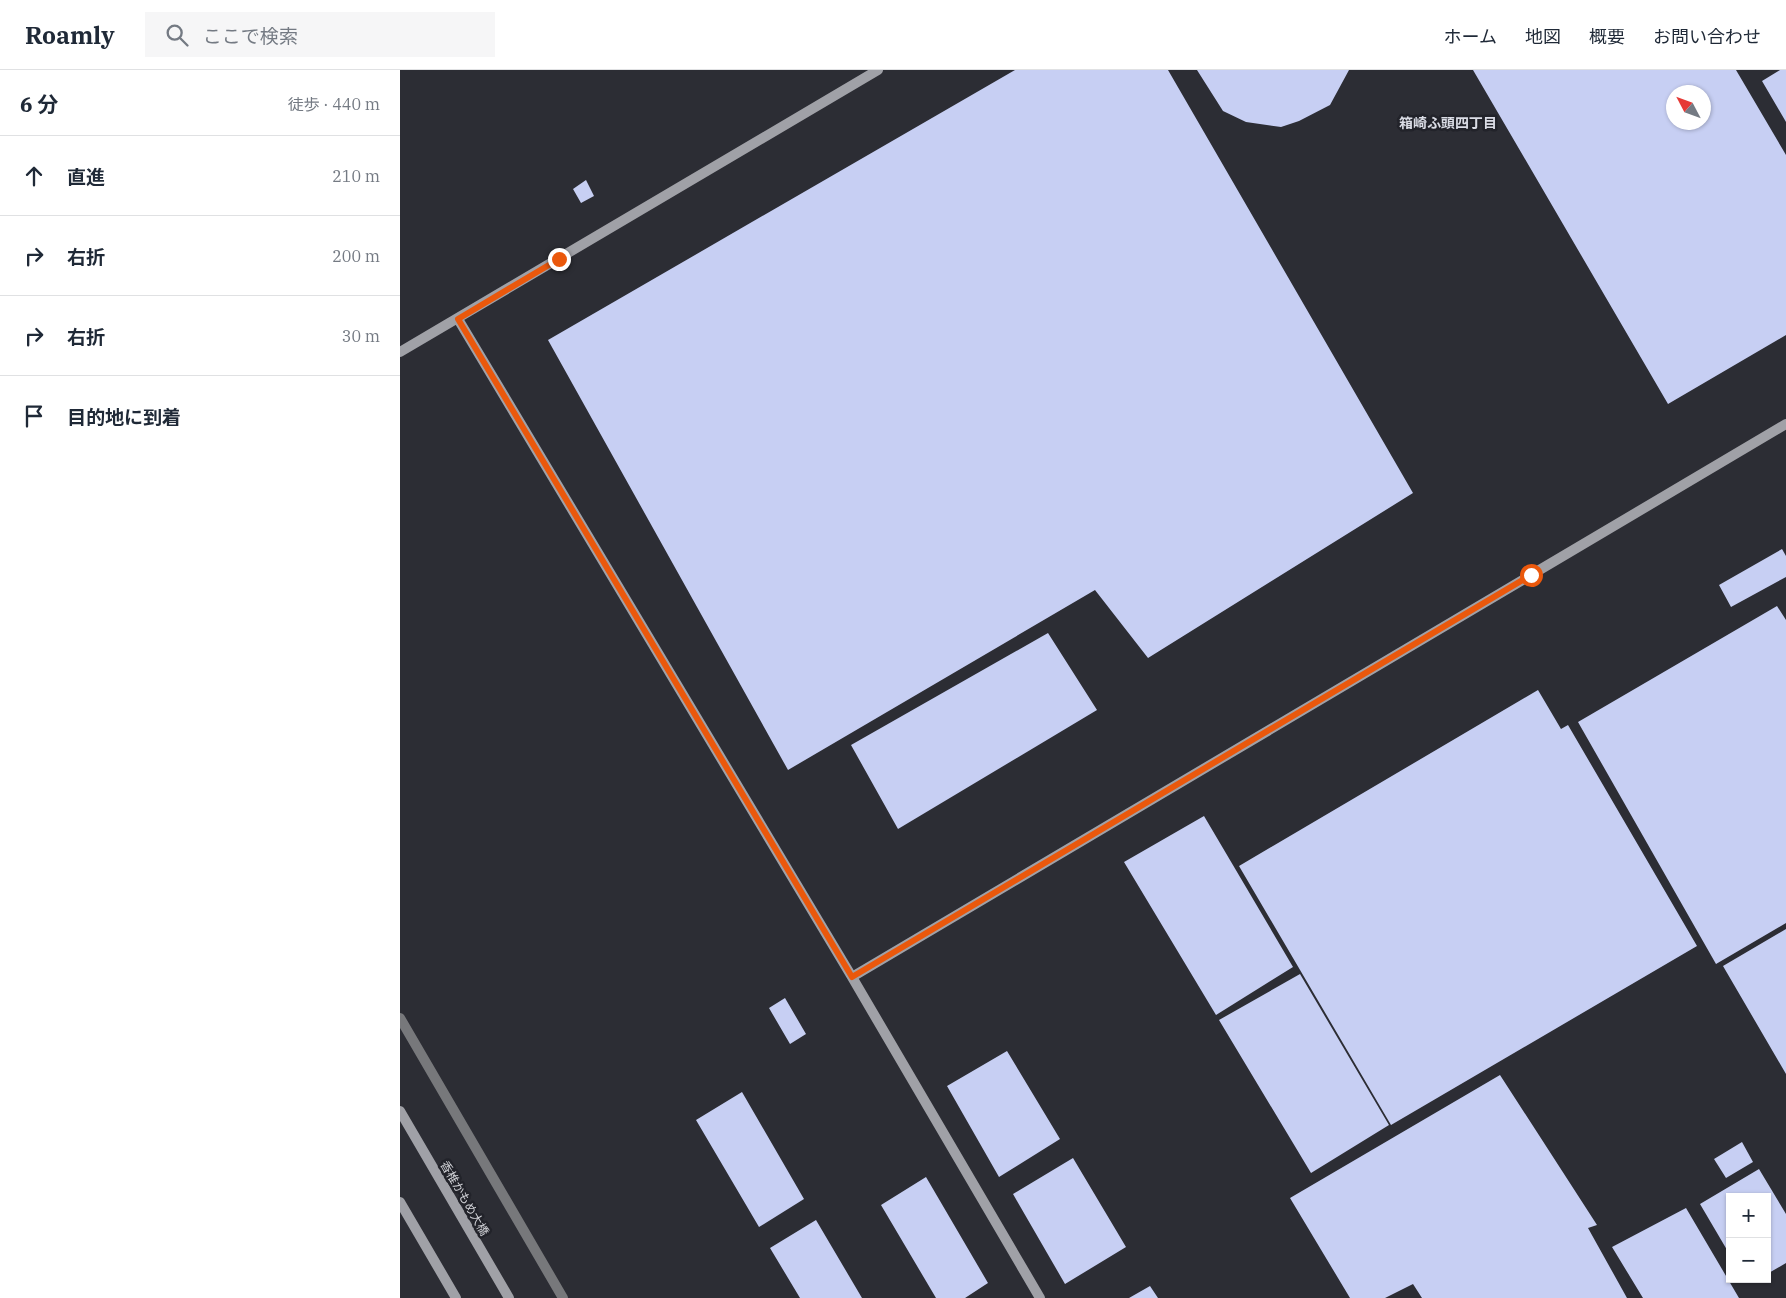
<!DOCTYPE html>
<html lang="ja">
<meta charset="utf-8">
<style>
body{margin:0;font-family:"IBM Plex Serif","Noto Sans JP",serif;background:#f6f6f7;color:#1f2937}
.controls{position:absolute;right:15px;bottom:15px;display:grid;overflow:hidden;border-radius:0px;box-shadow:0 1px 4px #0004}
.controls button{width:45px;height:45px;display:grid;place-items:center;padding:0;border:0;border-bottom:1px solid #e0e1e3;background:#fff;color:#1f2937;font:25px sans-serif}
.compass{position:absolute;left:1266px;top:15px;width:45px;height:45px;border-radius:50%;background:#fff;box-shadow:0 1px 4px #0004;rotate:311deg}
.stop{position:absolute;width:15px;height:15px;margin:-11px;border:4px solid #ea580c;border-radius:50%;background:#fff}
.stop.end{background:#ea580c;border-color:#fff;box-shadow:0 1px 5px #0008}
.list{margin:0;padding:0;list-style:none}
h2{display:flex;justify-content:space-between;align-items:center;height:65px;margin:0;padding:0 20px;font-size:21px}
h2 small{font-size:16px;font-weight:400;color:#747a83}
.list li{display:grid;grid-template-columns:32px 1fr auto;gap:15px;align-items:center;box-sizing:border-box;height:80px;padding:0 20px;border-top:1px solid #e0e1e3}
.list b{display:block;font-size:19px;white-space:nowrap}
.list em{font-size:16px;font-style:normal;color:#747a83}
.icon{flex:none;width:28px;height:28px;fill:none;stroke:currentColor;stroke-width:2;stroke-linecap:round;stroke-linejoin:round}
.map{position:relative;flex:none;width:1386px;height:1228px;overflow:hidden}
header{display:flex;align-items:center;gap:30px;box-sizing:border-box;height:70px;padding:0 25px;background:#fff;border-bottom:1px solid #e0e1e3}
header strong{font-size:24px}
nav{display:flex;gap:28px;margin-inline-start:auto;font-size:18px}
.search{width:350px;height:45px;background:#f6f6f7;display:flex;align-items:center;gap:12px;box-sizing:border-box;padding:0 18px;border-radius:0px;color:#747a83;font-size:19px}
main{display:flex}
aside{flex:1;background:#fff}
.map>svg:first-child{display:block}
</style>
<header>
<strong>Roamly</strong>
<div class="search"><svg class="icon" aria-label="search" viewBox="0 0 24 24"><circle cx="10" cy="10" r="6"/><path d="M15 15l6 6"/></svg>ここで検索</div>
<nav><a>ホーム</a><a>地図</a><a>概要</a><a>お問い合わせ</a></nav>
</header>
<main>
<aside>
<h2>6 分<small>徒歩 · 440 m</small></h2>
<ul class="list">
<li><svg class="icon" aria-label="ahead" viewBox="0 0 24 24"><path d="M12 20V5M6 11l6-6 6 6"/></svg><div><b>直進</b></div><em>210 m</em></li>
<li><svg class="icon" aria-label="right" viewBox="0 0 24 24"><path d="M7 20v-9h11M14 6l5 5-5 5"/></svg><div><b>右折</b></div><em>200 m</em></li>
<li><svg class="icon" aria-label="right" viewBox="0 0 24 24"><path d="M7 20v-9h11M14 6l5 5-5 5"/></svg><div><b>右折</b></div><em>30 m</em></li>
<li><svg class="icon" aria-label="arrive" viewBox="0 0 24 24"><path d="M6 21V4h12l-3 4 3 4H6"/></svg><div><b>目的地に到着</b></div></li>
</ul>
</aside>
<div class="map">
<svg width="1386" height="1228" viewBox="0 0 1386 1228">
<rect width="100%" height="100%" fill="#2c2d34"/>
<path fill="#c7cff3" fill-rule="evenodd" d="M615,0H768L1013,423L748,588L695,520L388,700L148,270Z
M797,0H949L930,35L899,51L881,57L846,52L823,41Z
M1073,0H1336L1386,85V265L1268,334ZM1274,22H1304V52H1274Z
M1380,0H1386V52L1362,11Z
M186,110L194,126L181,133L173,119Z
M1382,479L1386,486V507L1331,537L1319,515Z
M1377,536L1386,550V853L1316,894L1178,652Z
M648,563L697,640L498,759L451,675Z
M1138,620L1161,659L1168,655L1297,876L991,1055L839,796Z
M804,746L893,897L816,945L724,792Z
M1386,859V1004L1323,896Z
M900,904L989,1055L911,1103L819,950Z
M385,928L406,964L390,974L369,938Z
M607,981L660,1069L599,1107L547,1016Z
M1100,1005L1197,1155L1188,1158L1227,1228H1022L1013,1214L985,1228H950L890,1128Z
M342,1022L404,1129L359,1157L296,1050Z
M1342,1072L1353,1092L1326,1108L1314,1089Z
M673,1088L726,1177L665,1214L613,1124Z
M1359,1099L1386,1144V1193L1367,1204V1127H1330V1185L1300,1134Z
M526,1107L588,1213L565,1228H536L481,1135Z
M1286,1138L1339,1228H1243L1212,1177Z
M416,1150L462,1228H400L370,1178Z
M750,1216L758,1228H729Z"/>
<g fill="none" stroke-linecap="round" stroke-linejoin="round">
<path stroke="#77787b" stroke-width="10" d="M0,948L163,1228"/>
<path stroke="#a0a1a7" stroke-width="10" d="M58,249L452,907L640,1228
M0,282L478,0
M452,907L1386,354
M0,1041L109,1228
M0,1132L56,1228"/>
</g>
<g fill="none" stroke-linecap="round" stroke-linejoin="round">
<path stroke="#ea580c" stroke-width="6" d="M159,189L58,249L452,907L1131,505"/>
</g>
<g text-anchor="middle" dominant-baseline="central" stroke-width="5" stroke-linejoin="round" paint-order="stroke">
<g font-size="12" fill="#d2d3d8" stroke="#22232a">
<text transform="translate(65 1128) rotate(60)">香椎かもめ大橋</text>
</g>
<g font-size="14" font-weight="bold" fill="#dadce5" stroke="#22232a">
<text x="1048" y="53">箱崎ふ頭四丁目</text>
</g>
</g>
</svg>
<div class="controls">
<button>+</button>
<button>−</button>
</div>
<svg class="compass" viewBox="-18 -18 36 36"><path d="M0-13l5 13h-10z" fill="#e53935"/><path d="M0 13l5-13h-10z" fill="#747a83"/></svg>
<div class="stop" style="left:1131px;top:505px"></div>
<div class="stop end" style="left:159px;top:189px"></div>
</div>
</main>
